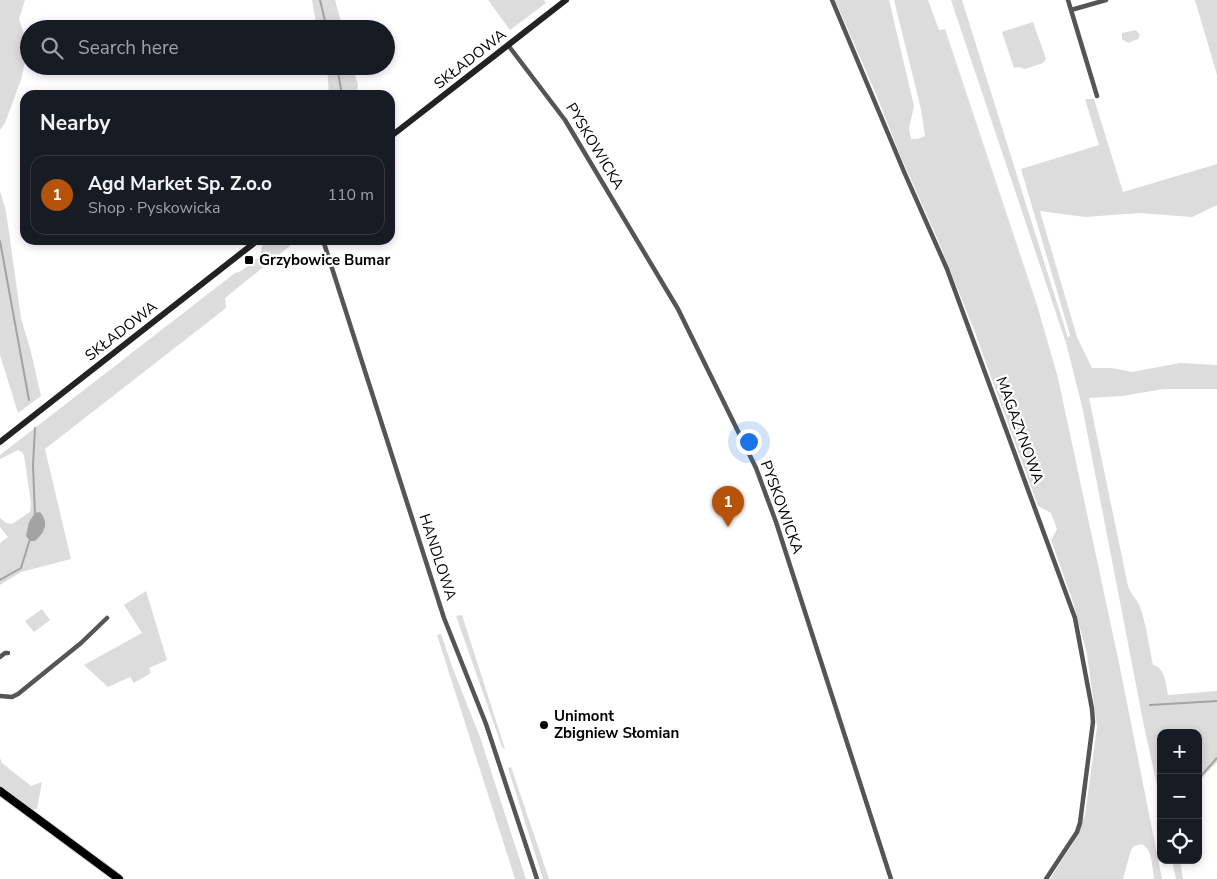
<!DOCTYPE html>
<meta charset="utf-8">
<style>
body{margin:0;font-family:"Nunito Sans",sans-serif;background:#20242c;color:#f1f3f6}
.controls{position:absolute;right:15px;bottom:15px;display:grid;overflow:hidden;border-radius:10px;box-shadow:0 2px 8px #0003}
.controls button{width:45px;height:45px;display:grid;place-items:center;padding:0;border:0;border-bottom:1px solid #363941;background:#171b24;color:#f1f3f6;font:25px sans-serif}
.you{position:absolute;left:748px;top:441px;width:18px;height:18px;margin:-12px;border:4px solid #fff;border-radius:50%;background:#1a73e8;box-shadow:0 0 0 8px #1a73e833}
.badge{display:grid;place-items:center;width:32px;height:32px;border-radius:50%;background:#b45309;color:#fff;font-size:16px;font-weight:700}
.pin{position:absolute;translate:-50% -41px;filter:drop-shadow(0 1px 2px #0008)}
.pin::after{content:'';position:absolute;top:26px;width:18px;height:15px;background:inherit;clip-path:polygon(0 0,100% 0,50% 100%)}
.list{margin:0;padding:0;list-style:none}
h2{display:flex;justify-content:space-between;align-items:center;height:65px;margin:0;padding:0 20px;font-size:21px}
h2 small{font-size:16px;font-weight:400;color:#9ea1a6}
.list li{display:grid;grid-template-columns:32px 1fr auto;gap:15px;align-items:center;box-sizing:border-box;height:80px;margin:0 10px 10px;padding:0 10px;border:1px solid #363941;border-radius:15px}
.list b{display:block;font-size:19px;white-space:nowrap}
.list p{margin:0;font-size:16px;white-space:nowrap;color:#9ea1a6}
.list em{font-size:16px;font-style:normal;color:#9ea1a6}
.icon{flex:none;width:28px;height:28px;fill:none;stroke:currentColor;stroke-width:2;stroke-linecap:round;stroke-linejoin:round}
.map{position:relative;flex:none;width:1217px;height:879px;overflow:hidden}
.search{position:absolute;background:#171b24;box-shadow:0 2px 8px #0003;left:20px;top:20px;width:375px;height:55px;display:flex;align-items:center;gap:12px;box-sizing:border-box;padding:0 18px;border-radius:28px;color:#9ea1a6;font-size:19px}
.panel{position:absolute;background:#171b24;box-shadow:0 2px 8px #0003;left:20px;top:90px;width:375px;height:155px;border-radius:15px}
.map>svg:first-child{display:block}
</style>
<div class="map">
<svg width="1217" height="879" viewBox="0 0 1217 879">
<rect width="100%" height="100%" fill="#fff"/>
<path fill="#dcdcdc" d="M0,0H25L19,19L28,45L22,77L5,123L0,130Z
M312,0H335L343,29H317Z
M488,0H544L546,3L510,30Z
M835,0H889L914,106L909,129L911,139H918L925,136L921,109L894,0H928L939,30L945,29L1037,305L1058,378L1119,663L1162,879H1154C1152,868 1153,850 1142,844L1134,846L1131,850L1123,879H1050L1073,843L1085,815L1097,727L1087,654L1073,602L1051,540L1057,529L1051,513L1038,506L973,327L938,240L900,155L876,94Z
M951,0H962L1068,338L1070,335L1021,169L1099,145L1085,99H1094L1123,192L1217,164V205L1192,217L1140,213L1085,217L1040,211L1077,337L1092,368H1112L1132,372L1180,363L1217,365V389H1163L1123,396L1089,398L1128,586C1131,595 1139,601 1141,610C1147,628 1149,647 1153,665C1165,667 1166,685 1168,695L1217,691V762L1198,782V733H1161V803L1145,731L1082,406L1066,343Z
M1195,0H1217V75Z
M1033,22L1046,59L1043,63L1025,69L1019,67L1014,68L1002,32Z
M1136,30L1140,35L1138,39L1128,43L1122,39V33Z
M327,66H352L358,84L357,95H329Z
M0,191L6,211L21,318L31,352L41,396L18,413L0,355Z
M265,240H297L225,298L226,308L45,449L71,559L21,572L0,585V543L8,537L0,527V518L6,523L12,524L30,512L31,503L24,455L22,452L18,450L0,459V455L235,273L241,271L260,256L263,242Z
M146,591L167,660L149,668L151,673L134,683L130,677L108,687L84,665L142,633L124,605Z
M42,609L50,620L34,632L25,621Z
M462,615L505,749L502,747L456,616Z
M441,634L453,669L480,737L526,879H515L437,635Z
M0,758L2,763L31,786L42,782L37,809L31,810L0,786Z
M511,767L549,879H543L508,768Z
M1172,860H1180L1183,879H1176Z"/>
<path fill="#a3a3a3" d="M40,512C49,523 45,532 35,541H30L26,536L29,522L35,513Z"/>
<g fill="none" stroke-linecap="round" stroke-linejoin="round">
<path stroke="#a3a3a3" stroke-width="2" d="M320,0L327,29
M337,66L342,95
M0,241L29,400
M35,428L33,465L35,515
M0,580L21,568L30,539
M1150,705L1217,701
M1198,779L1217,758"/>
<defs>
<path id="primary" d="M0,791L119,879"/>
</defs>
<use href="#primary" stroke="#dbdbdb" stroke-width="10"/>
<path stroke="#555" stroke-width="4.5" d="M832,0L905,174L947,269L1075,618L1092,709L1093,722L1080,823L1077,832L1046,879
M1068,0L1097,96
M1071,10L1106,0
M508,45L565,120L678,309L756,468L776,522L891,879
M323,240L444,618L486,724L537,879
M0,657L5,653H8
M0,696L12,697L18,694L81,643L107,618"/>
<path stroke="#222" stroke-width="6" d="M390,137L566,0
M0,442L258,240"/>
<use href="#primary" stroke="#000" stroke-width="8"/>
</g>
<g fill="#000" stroke="#fff" stroke-width="2">
<rect x="244" y="255" width="10" height="10" rx="2.5"/>
<circle cx="544" cy="725" r="5"/>
</g>
<g text-anchor="middle" dominant-baseline="central" stroke-width="4.5" stroke-linejoin="round" paint-order="stroke">
<g font-size="15" fill="#000" stroke="#fff">
<text transform="translate(470 59) rotate(-38)">SKŁADOWA</text>
<text transform="translate(595 146) rotate(59)">PYSKOWICKA</text>
<text transform="translate(121 331) rotate(-38)">SKŁADOWA</text>
<text transform="translate(1020 430) rotate(70)">MAGAZYNOWA</text>
<text transform="translate(782 507) rotate(70)">PYSKOWICKA</text>
<text transform="translate(438 557) rotate(72)">HANDLOWA</text>
</g>
<g font-size="15" font-weight="bold" fill="#000" stroke="#fff" text-anchor="start">
<text x="259" y="260">Grzybowice Bumar</text>
<text x="554" y="716">Unimont<tspan x="554" dy="17">Zbigniew Słomian</tspan></text>
</g>
</g>
</svg>
<div class="controls">
<button>+</button>
<button>−</button>
<button><svg class="icon" aria-label="locate" viewBox="0 0 24 24"><circle cx="12" cy="12" r="6"/><path d="M12 2v4M12 18v4M2 12h4M18 12h4"/></svg></button>
</div>
<div class="you"></div>
<div class="pin badge" style="left:728px;top:527px">1</div>
<div class="search"><svg class="icon" aria-label="search" viewBox="0 0 24 24"><circle cx="10" cy="10" r="6"/><path d="M15 15l6 6"/></svg>Search here</div>
<section class="panel">
<h2>Nearby<small></small></h2>
<ul class="list">
<li><span class="badge">1</span><div><b>Agd Market Sp. Z.o.o</b><p>Shop · Pyskowicka</p></div><em>110 m</em></li>
</ul>
</section>
</div>
